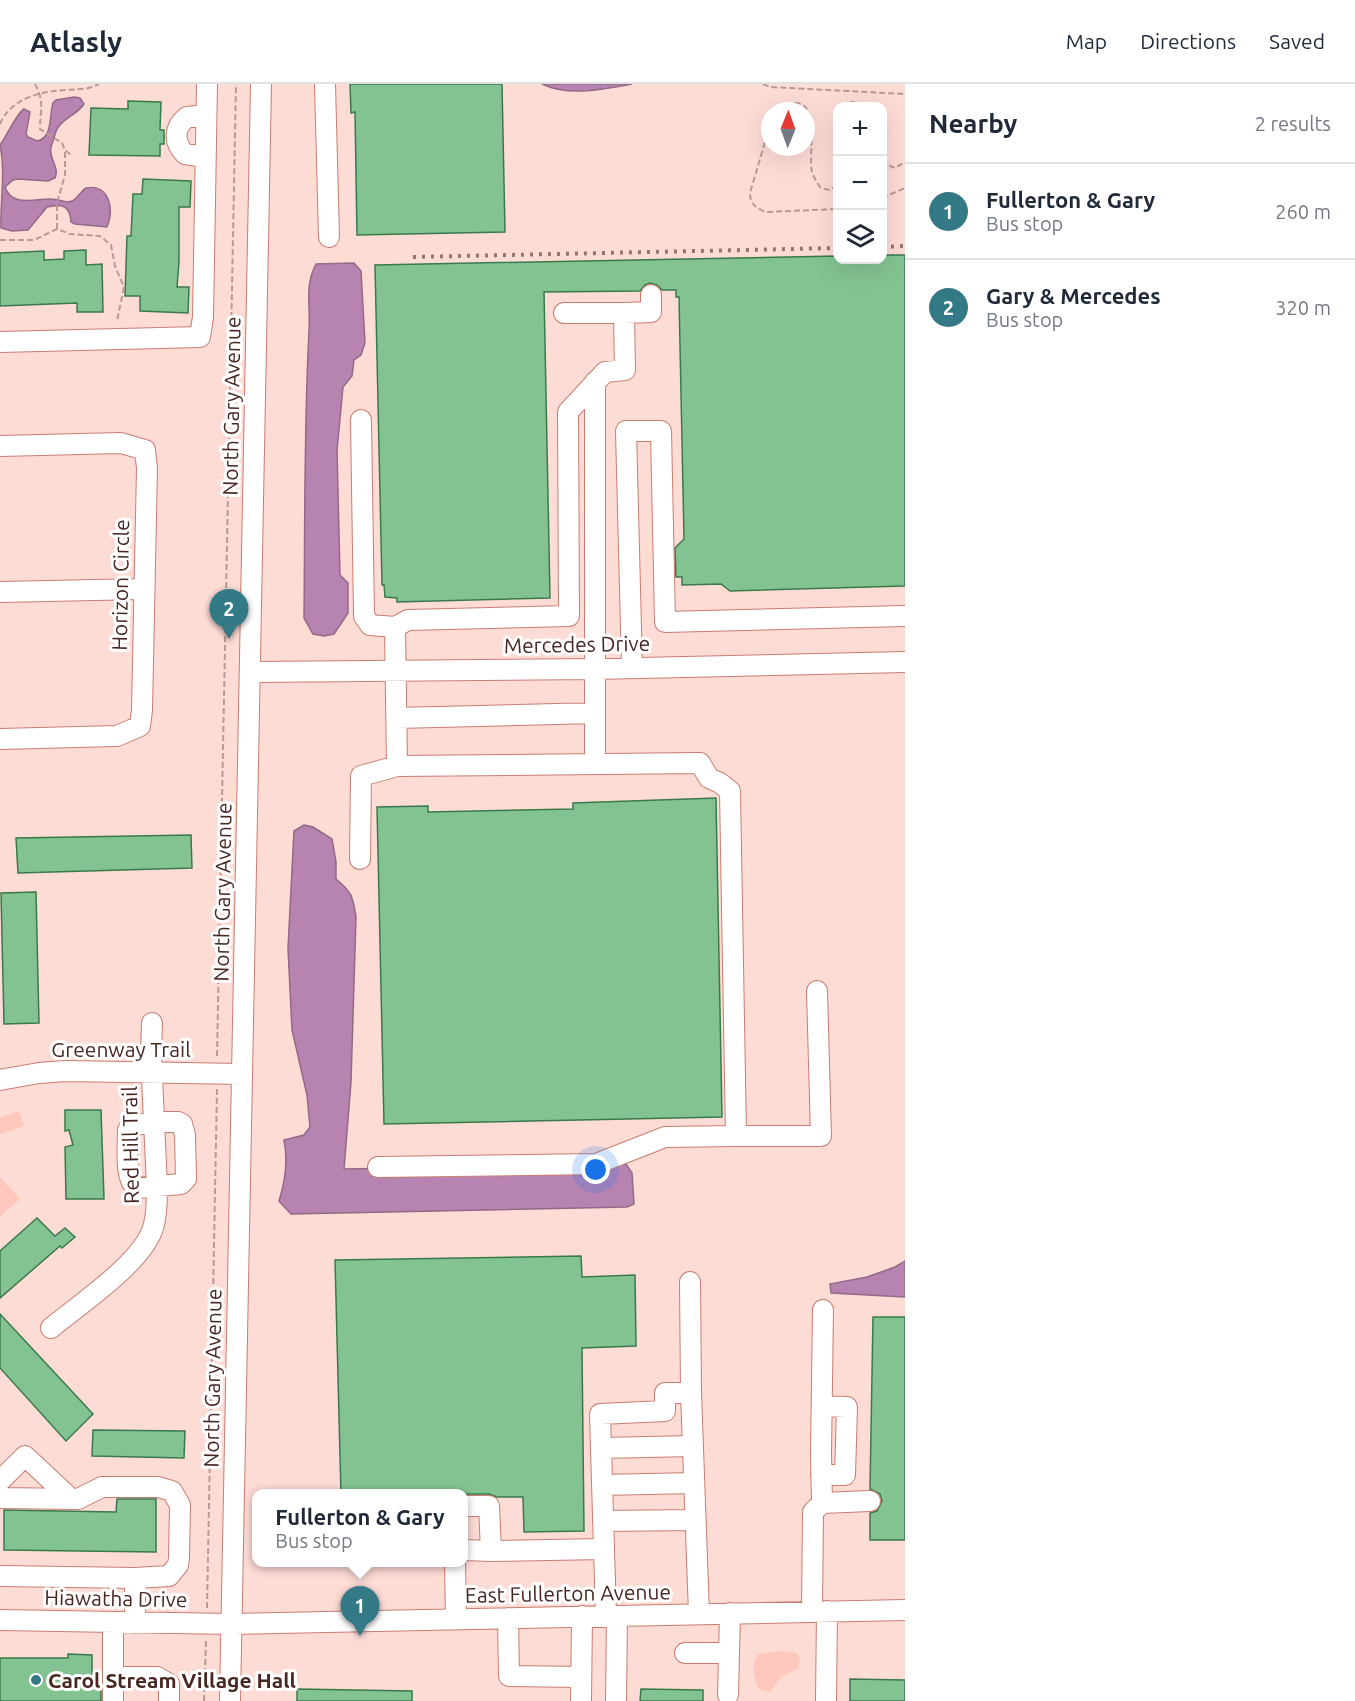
<!DOCTYPE html>
<meta charset="utf-8">
<style>
body{margin:0;font-family:Ubuntu,sans-serif;background:#f2f2f3;color:#1f2937}
.controls{position:absolute;right:18px;top:18px;display:grid;overflow:hidden;border-radius:12px;box-shadow:0 6px 24px #0002}
.controls button{width:54px;height:54px;display:grid;place-items:center;padding:0;border:0;border-bottom:2px solid #e0e1e3;background:#fff;color:#1f2937;font:30px sans-serif}
.compass{position:absolute;left:761px;top:18px;width:54px;height:54px;border-radius:50%;background:#fff;box-shadow:0 6px 24px #0002;rotate:1deg}
.you{position:absolute;left:596px;top:1086px;width:21px;height:21px;margin:-15px;border:4px solid #fff;border-radius:50%;background:#1a73e8;box-shadow:0 0 0 9px #1a73e833}
.badge{display:grid;place-items:center;width:39px;height:39px;border-radius:50%;background:#347a86;color:#fff;font-size:20px;font-weight:700}
.pin{position:absolute;translate:-50% -50px;filter:drop-shadow(0 2px 3px #0008)}
.pin::after{content:'';position:absolute;top:32px;width:21px;height:18px;background:inherit;clip-path:polygon(0 0,100% 0,50% 100%)}
.popup{position:absolute;left:252px;top:1405px;width:216px;height:78px;box-sizing:border-box;display:grid;place-content:center;border-radius:12px;background:#fff;filter:drop-shadow(0 2px 4px #0005);font-size:20px;white-space:nowrap;color:#747a83}
.popup b{font-size:22px;color:#1f2937}
.popup::after{content:'';position:absolute;left:50%;top:100%;margin-left:-12px;border:12px solid transparent;border-top-color:#fff}
.list{margin:0;padding:0;list-style:none}
h2{display:flex;justify-content:space-between;align-items:center;height:78px;margin:0;padding:0 24px;font-size:26px}
h2 small{font-size:20px;font-weight:400;color:#747a83}
.list li{display:grid;grid-template-columns:39px 1fr auto;gap:18px;align-items:center;box-sizing:border-box;height:96px;padding:0 24px;border-top:2px solid #e0e1e3}
.list b{display:block;font-size:22px;white-space:nowrap}
.list p{margin:0;font-size:20px;white-space:nowrap;color:#747a83}
.list em{font-size:20px;font-style:normal;color:#747a83}
.icon{flex:none;width:33px;height:33px;fill:none;stroke:currentColor;stroke-width:2;stroke-linecap:round;stroke-linejoin:round}
.map{position:relative;flex:none;width:905px;height:1617px;overflow:hidden}
header{display:flex;align-items:center;gap:36px;box-sizing:border-box;height:84px;padding:0 30px;background:#fff;border-bottom:2px solid #e0e1e3}
header strong{font-size:28px}
nav{display:flex;gap:33px;margin-inline-start:auto;font-size:21px}
main{display:flex}
aside{flex:1;background:#fff}
.map>svg:first-child{display:block}
</style>
<header>
<strong>Atlasly</strong>
<nav><a>Map</a><a>Directions</a><a>Saved</a></nav>
</header>
<main>
<div class="map">
<svg width="905" height="1617" viewBox="0 0 905 1617">
<rect width="100%" height="100%" fill="#fedcd6"/>
<path fill="#fec8bd" d="M19,1027L24,1042L0,1050V1034Z
M0,1093L20,1115L0,1133Z
M784,1567L797,1569L800,1576L798,1585C785,1588 778,1597 770,1608L758,1605C754,1592 750,1581 758,1570Z"/>
<path fill="#b784b1" stroke="#956886" stroke-width="1.5" d="M542,0H632C604,5 569,13 542,0Z
M74,13L80,14L84,20C77,31 63,34 57,45C56,46 52,61 51,63C48,75 60,82 55,94L48,97L17,95L13,96L5,103C12,124 36,114 52,115C59,115 66,120 72,117C77,115 81,107 86,104C109,99 115,126 107,143L75,140L71,138C70,122 63,119 47,123L28,146L12,147L1,144C0,118 6,88 0,61C7,52 16,30 24,25L30,28L26,50L28,53L37,57C53,54 49,32 53,19L56,16Z
M354,179L361,187L365,259L361,271L354,276L352,292L343,303L337,366L340,491L348,499V529L334,550L324,552L313,550L304,534C305,439 304,342 309,247C311,222 304,203 316,180Z
M304,741L313,743L332,755L336,778V795C352,808 353,813 356,833L351,998L344,1085L626,1080L632,1089L634,1120L627,1123L291,1130L279,1117C285,1098 288,1076 284,1056L304,1051L310,1043L307,1011L292,946L288,864L294,747Z
M905,1177V1213L831,1209L830,1200L867,1193L895,1183Z"/>
<path fill="#83c391" stroke="#3a794c" stroke-width="1.5" d="M350,0H502L505,148L357,151L355,28L351,29Z
M128,17L161,18L160,46H164V60H160V72L89,71L91,24L128,25Z
M143,95L191,97L190,123H179V178L177,203H189L188,229L140,227V212H125L127,152H131L133,110H142Z
M86,166V181L102,180L103,228H77V219L0,222V169L44,167V176L64,175V167Z
M882,171H905V502L730,507L721,500L682,501V493H676L675,464L684,455L679,213H676V206H662L657,201L650,199L645,201L640,207L544,208L550,514L397,518V514L385,513L384,501H382L375,181L837,172V176H882Z
M716,714L722,1033L384,1040L377,723L428,722V728L573,725V719Z
M191,751L192,784L18,789L16,754Z
M36,808L39,939L4,940L1,809Z
M65,1026H101L104,1115H66L65,1063L73,1061L69,1046L65,1047Z
M37,1134L55,1152L65,1144L75,1153L62,1164L60,1162L0,1214V1167Z
M581,1172L582,1193L635,1191L636,1262L582,1264L584,1447L524,1448L523,1413H497L489,1410H341L335,1176Z
M0,1230L93,1330L66,1357L0,1284Z
M873,1233H905V1456H870V1429L877,1427L882,1417L880,1410L870,1405Z
M93,1346L185,1347L184,1374L92,1372Z
M117,1415H156V1468L4,1466V1426L116,1428Z
M68,1570L92,1571V1602H101V1617H0V1574H68Z
M850,1595L905,1596V1617H850Z
M297,1605L412,1607V1617H297Z
M641,1605L703,1606V1617H640Z"/>
<g fill="none" stroke-linecap="round" stroke-linejoin="round">
<defs>
<path id="minor" d="M325,0L329,153
M205,73L185,70C173,58 174,43 187,33L206,31
M651,211V228L624,229L625,286L605,288L568,328L569,532L408,536L395,543L397,682L700,679L709,694L720,699L730,707L736,1052H821L817,907
M564,229H624
M0,258L200,253L203,233L207,0
M361,336L364,532L370,541L395,543
M0,362L121,359L145,366L147,384L142,626L140,642L117,652L0,655
M0,508L143,505
M632,584L626,347H661L665,538L905,532
M250,588L594,585L905,578
M396,634L595,629
M595,680V298
M360,775L361,692L397,682
M0,996L39,989L65,987L242,990
M154,1038H178L182,1040L185,1051L186,1095L181,1100L137,1104C124,1096 128,1061 128,1046L131,1042Z
M378,1083L596,1080L665,1053L736,1052
M690,1198L691,1309
M51,1244C80,1220 142,1179 153,1144C157,1131 157,1116 157,1103L151,971L152,939
M601,1364L693,1362
M821,1391H845L847,1323L822,1322
M0,1397L25,1372L71,1415
M602,1401L694,1399
M0,1414L78,1415L102,1403H158L172,1407L180,1421L179,1474L178,1481L169,1492L135,1494
M822,1419L821,1370L823,1226
M464,1422H489L491,1467L464,1466
M603,1437L695,1436
M604,1465L600,1330L665,1327V1309H691L699,1530
M491,1467L604,1465L606,1532
M455,1478L456,1535
M0,1492L135,1494V1539
M812,1528L813,1428L822,1419L870,1417
M508,1534L509,1592L581,1593
M0,1536L232,1540L905,1526
M113,1538V1593H157L169,1600V1617
M685,1569H729
M728,1611L730,1529
M113,1617V1593
M230,1617L261,0
M581,1617L582,1532
M616,1617L617,1532
M826,1617L827,1527"/>
</defs>
<use href="#minor" stroke="#c97d70" stroke-width="22"/>
<path stroke="#ba9993" stroke-width="2" stroke-dasharray="6 3" stroke-linecap="butt" d="M35,0C45,18 40,27 40,45L62,59L65,66
M763,0L770,3L905,10
M843,22C849,16 854,17 861,22
M779,27C784,22 789,19 796,19C820,20 808,71 812,88C814,94 817,99 821,104L830,106L838,100
M0,40C11,14 41,7 67,6C79,5 88,6 99,0
M770,41L750,109C750,120 755,123 765,128L838,125
M882,76L888,81L895,84L905,78
M882,114L905,104
M57,145V119L65,91V66L71,71
M0,156H34L57,145L70,150L100,152L111,161L115,182L124,203L117,237
M217,972L236,0
M207,1524L217,1005
M204,1617L206,1557"/>
<use href="#minor" stroke="#fff" stroke-width="20"/>
<path stroke="#967570" stroke-width="4" stroke-dasharray="3 6" stroke-linecap="butt" d="M882,163L905,162
M413,173L838,164"/>
</g>
<circle fill="#347a86" stroke="#fff" stroke-width="2" cx="36" cy="1596" r="6"/>
<g text-anchor="middle" dominant-baseline="central" stroke-width="6" stroke-linejoin="round" paint-order="stroke">
<g font-size="21" fill="#472722" stroke="#fff">
<text transform="translate(231 322) rotate(-89)">North Gary Avenue</text>
<text transform="translate(120 501) rotate(-89)">Horizon Circle</text>
<text transform="translate(577 560) rotate(-1)">Mercedes Drive</text>
<text transform="translate(222 808) rotate(-89)">North Gary Avenue</text>
<text x="121" y="965">Greenway Trail</text>
<text transform="translate(130 1061) rotate(-91)">Red Hill Trail</text>
<text transform="translate(212 1294) rotate(-89)">North Gary Avenue</text>
<text transform="translate(568 1509) rotate(-1)">East Fullerton Avenue</text>
<text transform="translate(116 1514) rotate(1)">Hiawatha Drive</text>
</g>
<g font-size="21" font-weight="bold" fill="#472722" stroke="#fff" text-anchor="start">
<text x="48" y="1596">Carol Stream Village Hall</text>
</g>
</g>
</svg>
<div class="controls">
<button>+</button>
<button>−</button>
<button><svg class="icon" aria-label="layers" viewBox="0 0 24 24"><path d="M12 4l9 5-9 5-9-5zM3 14l9 5 9-5"/></svg></button>
</div>
<svg class="compass" viewBox="-18 -18 36 36"><path d="M0-13l5 13h-10z" fill="#e53935"/><path d="M0 13l5-13h-10z" fill="#747a83"/></svg>
<div class="you"></div>
<div class="pin badge" style="left:360px;top:1552px">1</div>
<div class="popup"><b>Fullerton &amp; Gary</b>Bus stop</div>
<div class="pin badge" style="left:229px;top:555px">2</div>
</div>
<aside>
<h2>Nearby<small>2 results</small></h2>
<ul class="list">
<li><span class="badge">1</span><div><b>Fullerton &amp; Gary</b><p>Bus stop</p></div><em>260 m</em></li>
<li><span class="badge">2</span><div><b>Gary &amp; Mercedes</b><p>Bus stop</p></div><em>320 m</em></li>
</ul>
</aside>
</main>
